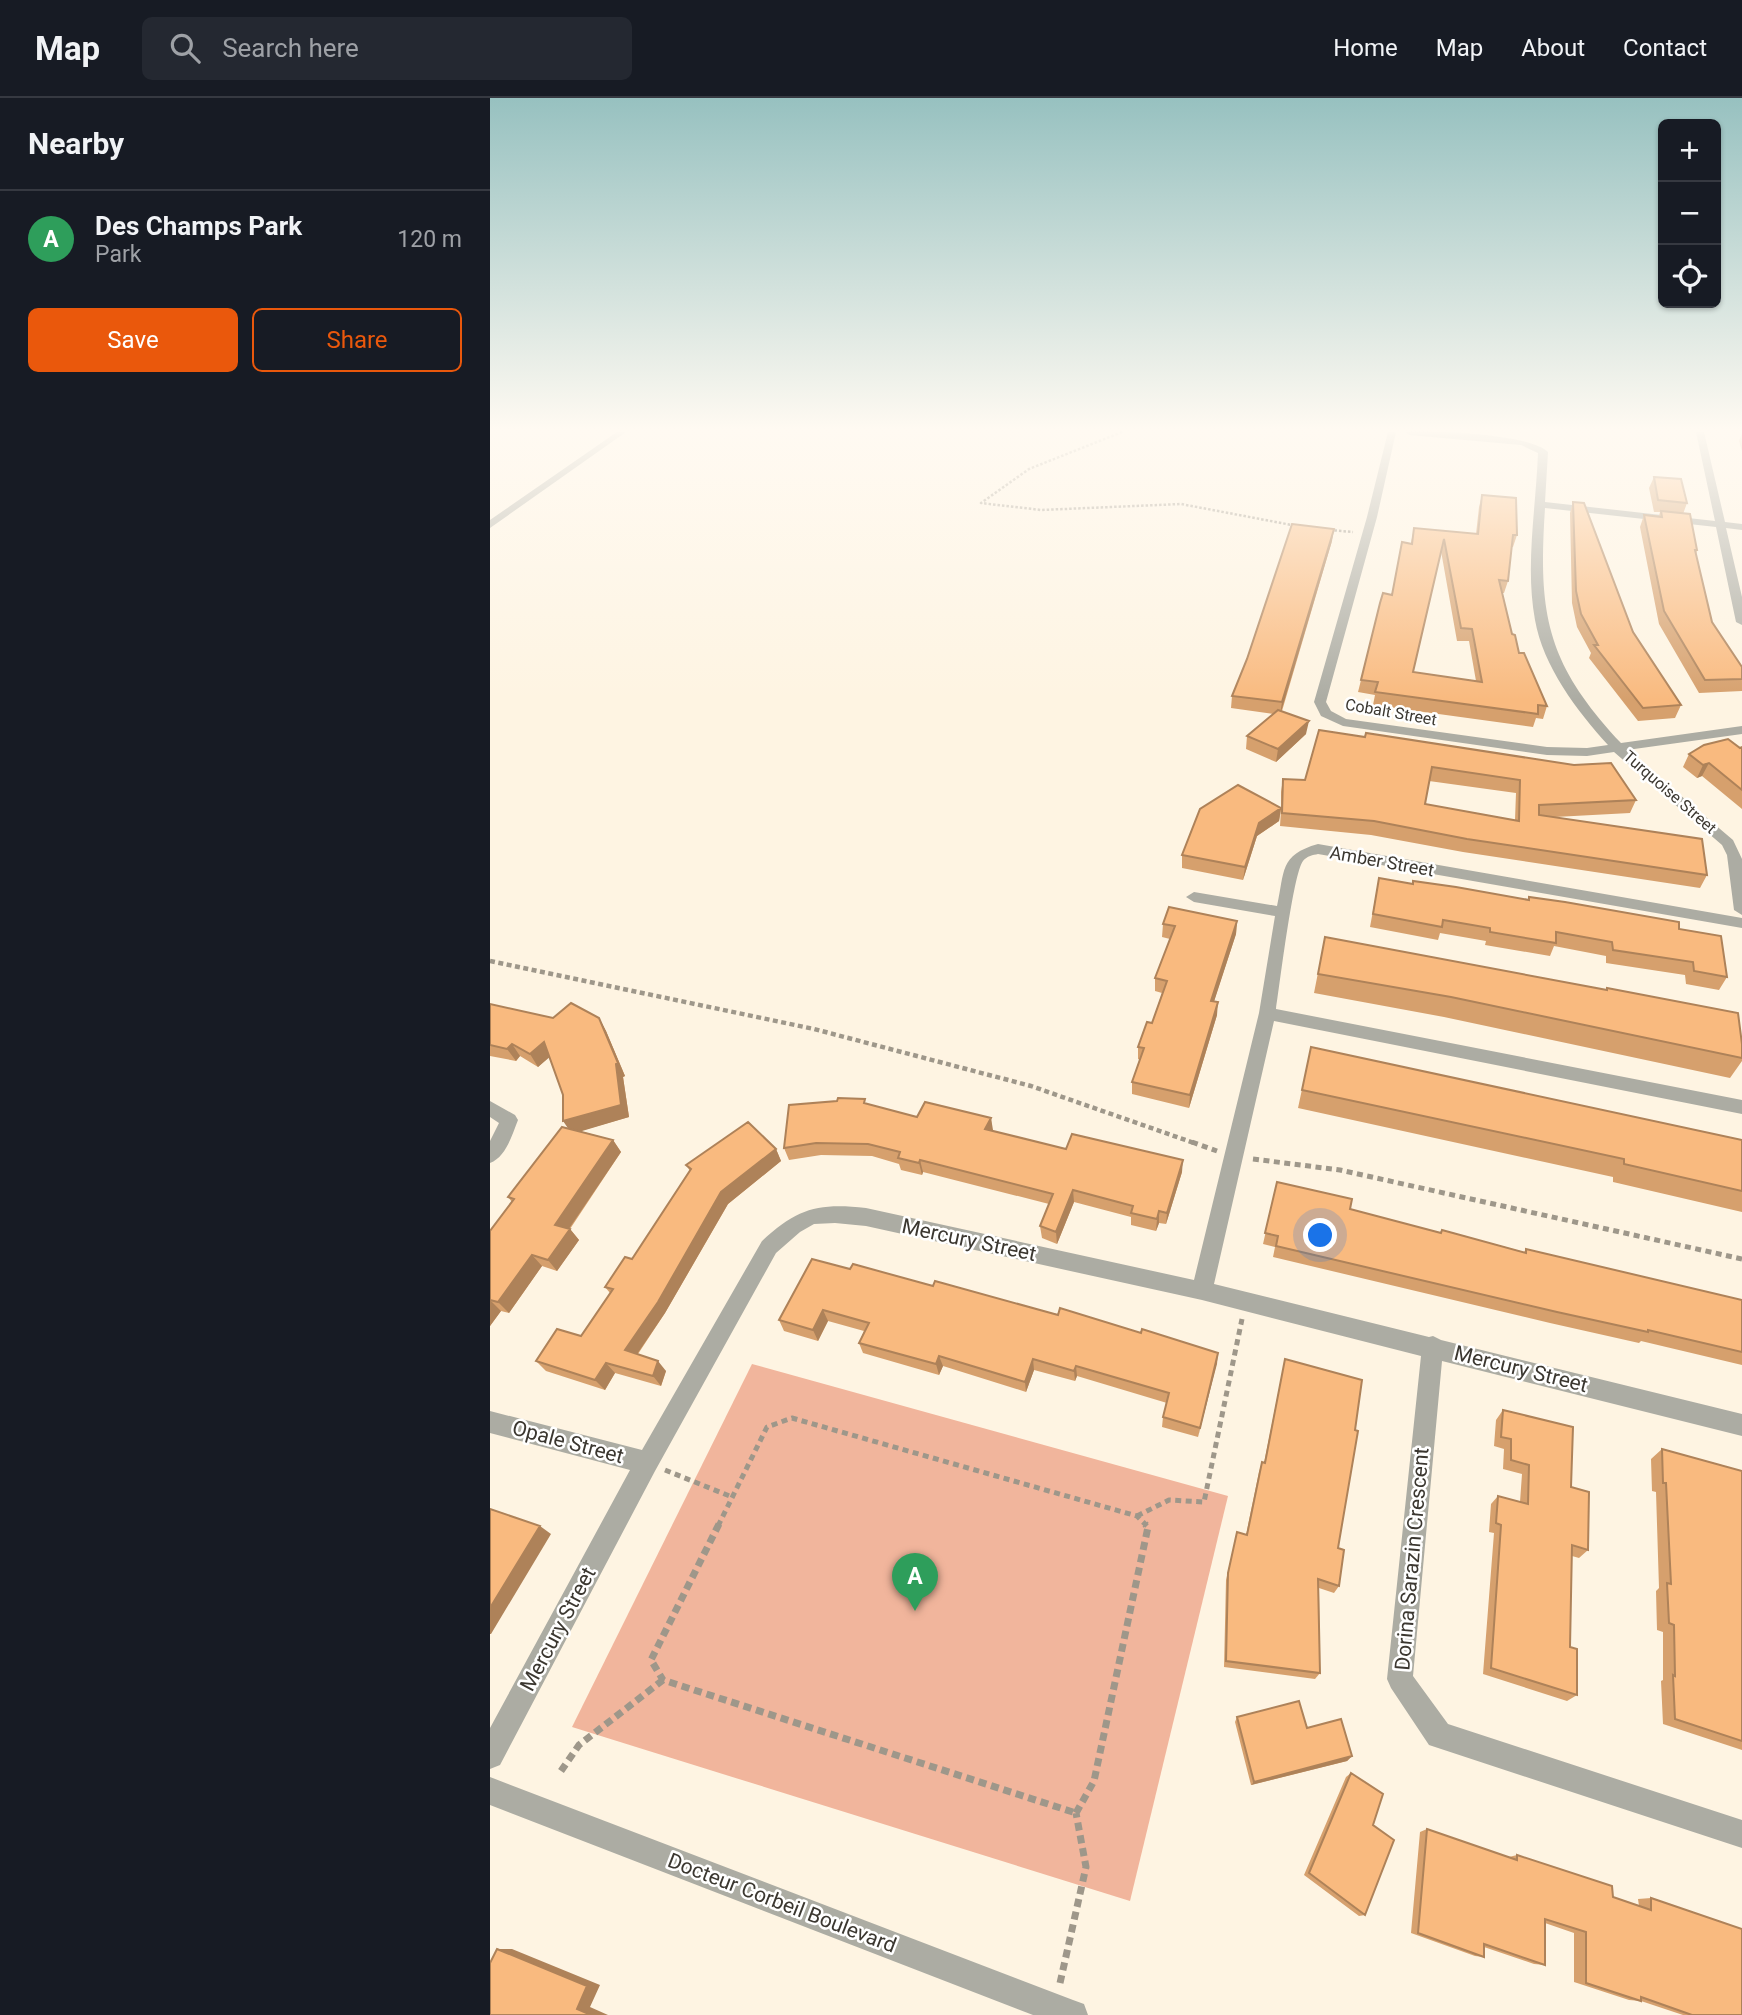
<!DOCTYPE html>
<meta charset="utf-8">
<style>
body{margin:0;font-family:Roboto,sans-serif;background:#242831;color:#f1f3f6}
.controls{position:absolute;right:21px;top:21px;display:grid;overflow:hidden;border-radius:10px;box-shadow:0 2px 5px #0004}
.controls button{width:63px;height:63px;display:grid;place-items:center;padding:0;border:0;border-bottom:2px solid #363941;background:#171b24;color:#f1f3f6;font:35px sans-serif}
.you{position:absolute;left:831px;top:1138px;width:24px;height:24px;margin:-18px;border:5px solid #fff;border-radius:50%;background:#1a73e8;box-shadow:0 0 0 10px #1a73e833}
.badge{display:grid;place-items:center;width:46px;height:46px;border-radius:50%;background:#ea580c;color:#fff;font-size:23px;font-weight:700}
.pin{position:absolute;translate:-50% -58px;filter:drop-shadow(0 2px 4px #0008)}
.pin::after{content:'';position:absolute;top:37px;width:24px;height:21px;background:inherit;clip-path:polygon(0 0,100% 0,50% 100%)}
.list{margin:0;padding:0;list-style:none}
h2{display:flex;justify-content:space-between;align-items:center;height:91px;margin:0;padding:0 28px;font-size:30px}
h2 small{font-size:23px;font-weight:400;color:#9ea1a6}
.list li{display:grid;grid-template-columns:46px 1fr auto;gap:21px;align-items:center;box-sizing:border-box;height:98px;padding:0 28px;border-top:2px solid #363941}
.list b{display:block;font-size:26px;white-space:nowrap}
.list p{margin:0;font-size:23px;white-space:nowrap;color:#9ea1a6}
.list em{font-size:23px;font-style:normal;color:#9ea1a6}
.actions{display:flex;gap:14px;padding:21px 28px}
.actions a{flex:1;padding:16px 0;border:2px solid #ea580c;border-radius:10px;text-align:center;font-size:24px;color:#ea580c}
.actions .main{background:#ea580c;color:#fff}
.icon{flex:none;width:38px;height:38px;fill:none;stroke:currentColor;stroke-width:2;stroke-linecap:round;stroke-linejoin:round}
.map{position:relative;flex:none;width:1252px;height:1917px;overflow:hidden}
header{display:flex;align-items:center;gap:42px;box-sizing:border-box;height:98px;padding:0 35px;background:#171b24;border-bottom:2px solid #363941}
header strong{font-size:33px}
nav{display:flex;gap:38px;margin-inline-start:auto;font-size:24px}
.search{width:490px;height:63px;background:#242831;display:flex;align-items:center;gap:18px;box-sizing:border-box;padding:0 24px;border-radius:10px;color:#9ea1a6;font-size:26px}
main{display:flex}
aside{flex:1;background:#171b24}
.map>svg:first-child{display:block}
</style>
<header>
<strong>Map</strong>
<div class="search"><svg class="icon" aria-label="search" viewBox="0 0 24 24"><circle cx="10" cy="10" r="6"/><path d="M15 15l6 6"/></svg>Search here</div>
<nav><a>Home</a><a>Map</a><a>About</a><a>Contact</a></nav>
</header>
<main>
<aside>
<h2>Nearby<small></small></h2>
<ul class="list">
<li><span class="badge" style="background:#2e9e5b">A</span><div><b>Des Champs Park</b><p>Park</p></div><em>120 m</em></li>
</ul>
<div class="actions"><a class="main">Save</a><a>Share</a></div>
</aside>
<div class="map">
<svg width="1252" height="1917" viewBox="0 0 1252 1917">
<rect width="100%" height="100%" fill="#fef4e2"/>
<path fill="#f1b59c" d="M262,1266L738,1398L640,1803L82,1629Z"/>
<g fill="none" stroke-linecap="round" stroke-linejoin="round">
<path stroke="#9e978a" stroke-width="2.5" stroke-dasharray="2.5 2" stroke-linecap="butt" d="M632,334L539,371L491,405L551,412L691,406L807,428
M840,432L863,434"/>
<path stroke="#9e978a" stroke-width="4.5" stroke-dasharray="5 3.5" stroke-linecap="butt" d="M0,863L324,931L541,988L707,1046"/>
<path stroke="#9e978a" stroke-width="5" stroke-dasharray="6 4.5" stroke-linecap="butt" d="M702,1044L727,1053
M763,1061L850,1072L1252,1161
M175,1372L242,1399
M647,1418L679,1402L714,1404L752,1221
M228,1428L277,1329L302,1320L647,1418L657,1428"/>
<path stroke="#9e978a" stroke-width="7" stroke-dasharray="8 5" stroke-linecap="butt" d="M229,1426L161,1562L173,1582L586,1715
M71,1673L89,1647L173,1582
M586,1715L604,1683L658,1429L655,1426
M570,1885L596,1769L586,1715"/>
<path fill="#acaca3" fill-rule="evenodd" d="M127,334H136L0,430V422Z
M898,334H906L887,419L836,604L841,613L856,621L1057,649L1097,650L1118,647C1087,613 1053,568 1045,522C1035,468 1046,410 1048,355L1031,347L919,337L915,334C942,332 1040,336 1058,354L1055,404L1225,423L1206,334H1214L1235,424L1252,426V432L1236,430L1252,499V527L1246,524L1226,429L1055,410C1048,516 1056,565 1131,645L1252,628V636L1137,652L1243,742L1252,761V817L1244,812L1237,757L1232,747L1124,654L1097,658L1057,657L853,628L831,618L824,604L877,419Z
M828,746L1252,820V830L828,756C823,757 817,758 813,763C803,776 790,886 786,911L1252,1002V1016L784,923L724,1186L939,1239L943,1238L951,1242L1252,1316V1338L952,1263L923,1578L958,1626L1252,1722V1750L939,1647L901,1590L897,1581L931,1258L712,1202L376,1128L345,1125L324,1126L310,1134L286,1155L165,1373L10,1667L0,1671V1630L140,1372L0,1335V1313L152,1352L272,1143C308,1110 328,1105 376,1110L704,1182L769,915L785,818L704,804L696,799L704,794L787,808C795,773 789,757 828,746Z
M0,1003L25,1017L28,1022C22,1037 16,1059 0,1065V1043L9,1025L0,1019Z
M0,1679L583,1902L594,1906L598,1917H543L0,1707Z"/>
</g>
<path fill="#d6a06d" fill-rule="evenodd" d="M1252,335V353L1249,343Z
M1164,379L1197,405L1193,416L1207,452L1206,456L1222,524L1252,569V593L1209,595L1169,526L1150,429L1154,417L1169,418L1170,414H1164L1159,390Z
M992,397L1027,437L1023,449H1021L1018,483L1014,495H1012L1022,536L1029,555L1057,608L1053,621L1046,620L1043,629L883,607L885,597L868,594L871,582L921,445L924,430L986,436L989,409ZM951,453L967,543H979L986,583L923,574Z
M1083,404L1143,534L1191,607L1185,620L1148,623L1099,560L1101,555L1087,529L1082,505L1080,415Z
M842,443L792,613L816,636L786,664L756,651L757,638L783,616L741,610L742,598Z
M829,632L1146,702L1140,715L1065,719L1217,777L1210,790L973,754L881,737L790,728L791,712L789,723L767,738L753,782L692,770V757L791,710V694L793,681L815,682ZM939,683L1026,695L1025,722L935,706Z
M1252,649V711L1212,678L1207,680L1193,669L1199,656Z
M889,780L923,786L1038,802L1039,799L1189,831L1237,879L1229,892L1196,886L1195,877L1116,865V858L1064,848L1060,858L995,847L996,843L950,835L948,842L880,829Z
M747,823L746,836L724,903L727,917L699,1010L642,996V984L650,962L648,961V949L662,925L672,895L665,893V880L680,841L672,839L673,826Z
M835,839L1115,892L1117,890L1252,946V963L1240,980L954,919L824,895Z
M0,906L63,920H109L116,933L135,978L133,979L139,1019L90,1033L123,1042L131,1054L80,1131L89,1142L67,1173L52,1168L19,1215L11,1213L0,1228V1133L22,1104L18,1099L78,1030L73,997L59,959L48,969L30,958L26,963L0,958Z
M821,949L1252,1042V1114L1123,1084V1079L808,1010Z
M376,1006L427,1019L501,1020L502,1033L576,1051L692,1074L676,1126L669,1125L666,1133L641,1127V1119L584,1104L567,1146L552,1140L550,1128L559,1106L433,1074L432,1077L411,1072L409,1066L382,1058L331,1057L299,1062L294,1050Z
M286,1051L291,1063L238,1106L175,1215L148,1256L176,1273L171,1288L125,1275L115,1292L56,1273L46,1263L91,1238L120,1195L115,1189L142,1161L200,1073L196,1067Z
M787,1084L860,1111L950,1135L952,1132L1034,1154L1036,1151L1252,1202V1267L1151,1243L1149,1245L1060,1225L783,1159L785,1149L773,1146Z
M360,1171L443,1188L651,1235L728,1255L708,1339L672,1329L673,1319L677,1305L587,1278L585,1283L544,1272L536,1294L453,1268L449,1277L373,1255L369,1245L374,1233L338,1223L328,1243L294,1233L289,1222Z
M795,1261L848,1450L849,1488L844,1495L829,1490L830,1575L825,1581L734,1569L736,1482L747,1434L756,1437L769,1374L772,1364L774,1365Z
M1013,1312L1081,1389L1098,1452L1089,1460L1082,1458L1080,1549L1087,1597L1077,1603L993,1576L1004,1435L999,1434L1001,1406L1008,1398L1030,1404L1032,1376L1013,1371L1014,1351L1004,1348L1006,1322Z
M1172,1351L1252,1373V1652L1173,1626L1171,1583L1173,1582V1534L1167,1532L1166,1493L1169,1490L1166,1394L1162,1393L1161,1361Z
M747,1619L817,1630L862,1658L857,1663L761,1687L745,1624Z
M861,1675L875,1817L869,1818L814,1777L856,1679Z
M937,1731L1019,1759L1027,1757L1123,1799L1149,1808L1148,1801L1161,1800L1252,1917H1193L1151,1903L1139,1902L1084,1884V1835L1055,1825V1867L1044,1866L994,1849V1859L985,1858L921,1835L930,1734Z"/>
<path fill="#ae8259" d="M844,431L842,443L790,617L792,604Z
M819,623L816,636L786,664L788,651Z
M1219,665L1212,678L1207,680L1213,667Z
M791,710L789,723L767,738L753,782L755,769L769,725Z
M747,823L746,836L720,916L721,903Z
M728,904L727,917L699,1010L700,997Z
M109,920L116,933L135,978L133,979L139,1019L82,1036L73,1023Z
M54,944L62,957L48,969L40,956Z
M22,946L30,958L26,963L17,951Z
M501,1020L503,1032L497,1044L495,1031Z
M123,1042L131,1054L74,1138L65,1127Z
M286,1051L291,1063L238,1106L175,1215L143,1262L135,1252L231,1094Z
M430,1062L433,1074L432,1077L429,1065Z
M693,1062L692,1074L676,1126L677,1115Z
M583,1092L584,1104L567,1146L566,1134Z
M669,1113V1125L666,1133L667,1121Z
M80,1131L89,1142L67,1173L58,1162Z
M42,1157L52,1168L19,1215L8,1204Z
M0,1202L11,1213L0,1228Z
M333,1212L338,1223L328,1243L323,1232Z
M728,1255L727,1266L708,1339L710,1330Z
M449,1258L453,1268L449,1277L446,1266Z
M543,1261L544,1272L536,1294L535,1284Z
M168,1263L176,1273L171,1288L163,1278Z
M116,1265L125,1275L115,1292L105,1282Z
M586,1268L587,1278L585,1283L584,1273Z
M50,1428L61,1436L1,1536H0V1510Z
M862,1658L857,1663L761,1687L764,1684Z
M7,1851H22L110,1887L100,1909L118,1917H101L87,1911Z"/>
<path fill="#f9ba7f" stroke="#ae8259" stroke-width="2" fill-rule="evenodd" d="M1164,379L1191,381L1197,405L1168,402Z
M992,397L1026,400L1027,437H1023L1018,483L1009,482L1022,536L1025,537L1029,555H1034L1057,608L1048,607V616L885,594L888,584L871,582L890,505L893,495L902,497L912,444L922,446L924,430L988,436ZM954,441L971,530L982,531L992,584L923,574Z
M1083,404L1094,405L1143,534L1191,607L1153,610L1104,547H1108L1091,516L1086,493Z
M1171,413L1200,416L1207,452H1205L1222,524L1252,569V581L1215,582L1174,513L1154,417L1172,419Z
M802,426L844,431L792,604L742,598L757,561Z
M788,612L819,623L788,651L757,638Z
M829,632L875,639L876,635L1084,667L1121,665L1146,702L1049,707V717L1212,741L1217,777L977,741L884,723L792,715L793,681L815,682ZM942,669L1030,682L1029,723L935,706Z
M1238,641L1250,650L1252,649V692L1219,665L1213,667L1199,656L1214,647Z
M748,687L791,710L769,725L755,769L692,757L710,711Z
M889,780L923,786V783L966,789L1039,802V799L1075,804L1189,824V831L1231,838L1237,879L1204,873L1203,864L1123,852L1122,844L1066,834V845L1000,834V830L953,822L952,829L883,816Z
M679,809L747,823L721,903L728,904L700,997L642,984L654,950L648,949L657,924L662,925L677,883L665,880L685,828L673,826Z
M835,839L1117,892V890L1248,915L1252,946V960L961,899L828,876Z
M81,905L109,920L128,965L126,966L131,1007L73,1023V997L54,944L40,956L22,946L17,951L0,947V906L63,920Z
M821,949L1252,1042V1093L1134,1066V1061L812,992Z
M348,1000L375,1001L374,1005L427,1019L435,1004L501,1020L495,1031L576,1051L582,1036L693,1062L677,1115L669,1113L667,1121L641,1115L643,1108L583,1092L566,1134L550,1128L563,1096L430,1062L429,1065L408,1060L410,1054L378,1046L326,1045L294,1050L299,1007L347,1003Z
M258,1024L286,1051L231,1094L168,1204L135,1252L168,1263L163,1278L116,1265L105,1282L46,1263L67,1231L91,1238L123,1191L115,1189L135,1159L142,1161L201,1071L196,1067Z
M72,1029L123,1042L65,1127L80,1131L58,1162L42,1157L8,1204L0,1202V1133L24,1101L18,1099Z
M787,1084L862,1101L860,1111L951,1135L952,1132L1036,1155V1151L1252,1202V1254L1158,1232V1234L1067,1214L786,1148L788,1138L775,1135Z
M322,1161L360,1171L363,1166L443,1188L445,1183L568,1217L570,1210L651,1235L652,1231L728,1255L710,1330L673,1319L679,1295L586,1268L584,1273L543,1261L535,1284L449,1258L446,1266L369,1245L379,1225L333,1212L323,1232L289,1222Z
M795,1261L872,1282L865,1332L868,1333L848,1450L854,1452L849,1488L828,1481L830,1575L736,1563L738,1475L747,1434L757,1437L772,1364L775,1365Z
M1013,1312L1083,1329L1081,1389L1099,1394L1098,1452L1082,1447L1080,1549L1087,1551V1597L1001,1570L1011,1427L1006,1425L1008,1398L1038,1406L1039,1367L1021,1362V1341L1011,1339Z
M1172,1351L1252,1373V1643L1185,1621L1183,1577L1185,1578L1184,1527L1179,1525L1177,1485L1181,1486L1176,1385H1173Z
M0,1411L50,1428L0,1510Z
M809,1603L817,1630L851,1621L862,1658L764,1684L747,1619Z
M861,1675L893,1696L883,1727L904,1742L875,1817L819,1775Z
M937,1731L1027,1762V1757L1122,1788L1123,1799L1161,1812V1800L1252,1831V1917H1202L1151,1899V1903L1096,1885V1834L1055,1821V1867L994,1846V1859L928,1835Z
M7,1851L97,1888L87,1911L101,1917H0V1865Z"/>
<linearGradient id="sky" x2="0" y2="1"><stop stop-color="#97c1c0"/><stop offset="0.55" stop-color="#fffaf2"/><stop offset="1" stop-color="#fffaf2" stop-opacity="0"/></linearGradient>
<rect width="1252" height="602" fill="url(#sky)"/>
<g text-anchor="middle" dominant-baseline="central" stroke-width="5" stroke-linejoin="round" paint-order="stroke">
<g font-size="16" fill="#3b3730" stroke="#fff">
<text transform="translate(901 614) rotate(10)">Cobalt Street</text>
<text transform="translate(1180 694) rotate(41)">Turquoise Street</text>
</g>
<g font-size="18" fill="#3b3730" stroke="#fff">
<text transform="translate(892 763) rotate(10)">Amber Street</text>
</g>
<g font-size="21" fill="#3b3730" stroke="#fff">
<text transform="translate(479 1142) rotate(12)">Mercury Street</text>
<text transform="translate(1031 1271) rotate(14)">Mercury Street</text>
<text transform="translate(78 1344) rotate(15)">Opale Street</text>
<text transform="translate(922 1461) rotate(-85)">Dorina Sarazin Crescent</text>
<text transform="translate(68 1531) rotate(-62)">Mercury Street</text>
<text transform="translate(292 1805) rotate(21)">Docteur Corbeil Boulevard</text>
</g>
</g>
</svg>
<div class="controls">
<button>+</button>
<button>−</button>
<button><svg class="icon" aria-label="locate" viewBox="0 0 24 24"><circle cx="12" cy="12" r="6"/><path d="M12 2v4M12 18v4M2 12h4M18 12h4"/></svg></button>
</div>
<div class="you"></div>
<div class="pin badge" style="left:425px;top:1513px;background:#2e9e5b">A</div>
</div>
</main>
